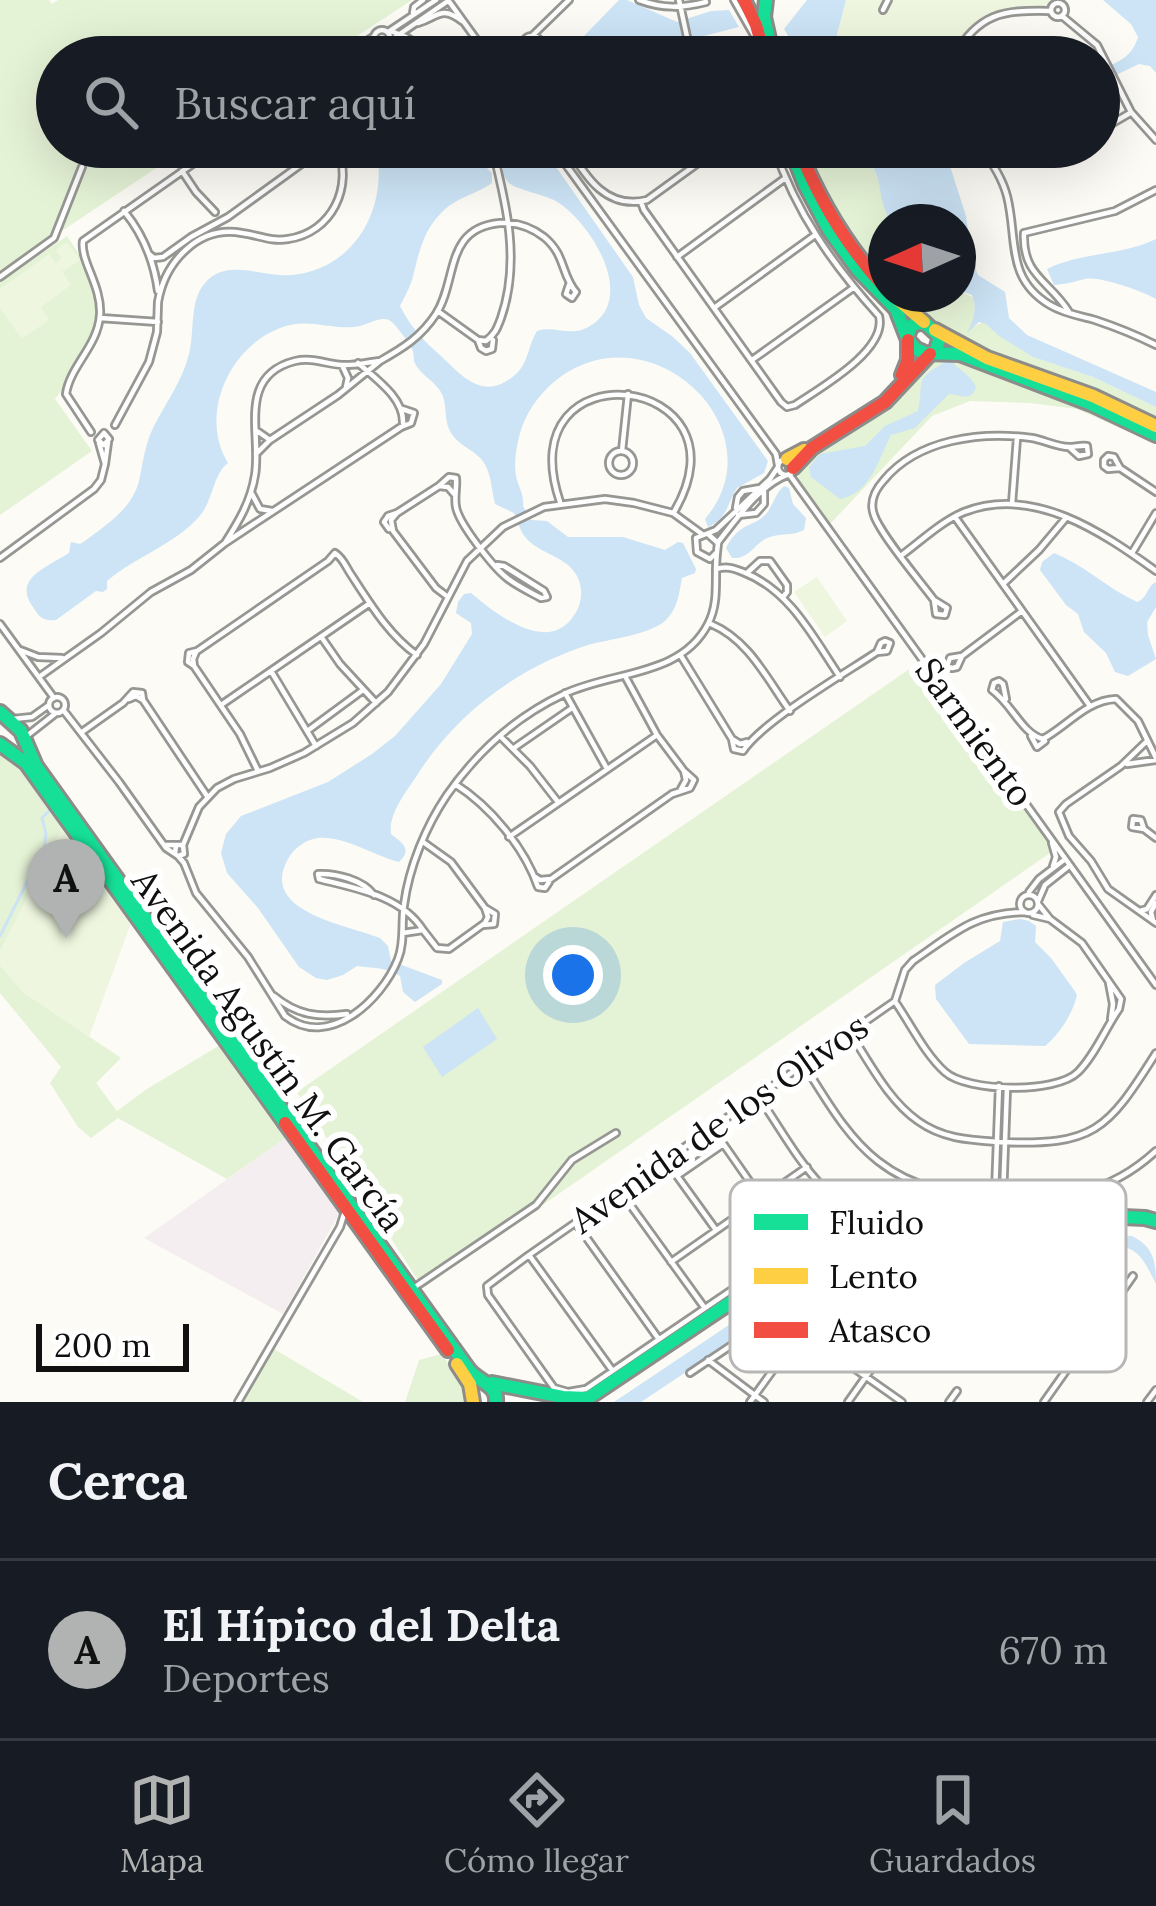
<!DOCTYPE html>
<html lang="es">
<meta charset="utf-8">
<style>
body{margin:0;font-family:Lora,serif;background:#242831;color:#f1f3f6}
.compass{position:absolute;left:868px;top:204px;width:108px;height:108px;border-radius:50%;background:#171b24;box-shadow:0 12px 48px #0002;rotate:267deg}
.scale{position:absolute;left:36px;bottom:30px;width:153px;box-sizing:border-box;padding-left:12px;border:6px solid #101010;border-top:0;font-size:33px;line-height:42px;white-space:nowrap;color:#101010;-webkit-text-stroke:9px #fff;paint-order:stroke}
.you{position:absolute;left:573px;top:975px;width:42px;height:42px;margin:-30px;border:9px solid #fff;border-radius:50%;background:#1a73e8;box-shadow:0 0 0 18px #1a73e833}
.badge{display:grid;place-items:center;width:78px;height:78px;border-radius:50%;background:#b1b2b2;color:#111;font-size:39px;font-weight:700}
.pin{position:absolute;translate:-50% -99px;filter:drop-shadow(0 3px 6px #0008)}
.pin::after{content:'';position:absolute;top:63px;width:42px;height:36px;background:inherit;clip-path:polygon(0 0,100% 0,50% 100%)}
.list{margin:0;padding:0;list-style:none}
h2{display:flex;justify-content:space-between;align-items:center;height:156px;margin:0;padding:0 48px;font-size:51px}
h2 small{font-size:39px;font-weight:400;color:#9ea1a6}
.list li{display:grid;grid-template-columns:78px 1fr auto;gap:36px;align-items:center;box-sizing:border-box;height:180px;padding:0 48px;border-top:3px solid #363941}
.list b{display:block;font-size:45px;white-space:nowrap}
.list p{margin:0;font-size:39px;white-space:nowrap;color:#9ea1a6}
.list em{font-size:39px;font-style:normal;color:#9ea1a6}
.icon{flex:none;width:66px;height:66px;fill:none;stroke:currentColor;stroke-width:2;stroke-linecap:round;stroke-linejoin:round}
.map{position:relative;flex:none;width:1156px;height:1402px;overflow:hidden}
.search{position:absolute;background:#171b24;box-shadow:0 12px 48px #0002;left:36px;right:36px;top:36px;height:132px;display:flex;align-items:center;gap:30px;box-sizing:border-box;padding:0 42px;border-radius:66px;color:#9ea1a6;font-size:45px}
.sheet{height:336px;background:#171b24}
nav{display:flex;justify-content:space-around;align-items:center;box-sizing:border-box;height:168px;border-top:3px solid #363941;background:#171b24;font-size:33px;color:#9ea1a6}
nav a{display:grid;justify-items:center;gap:6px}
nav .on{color:#b1b2b2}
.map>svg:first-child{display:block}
</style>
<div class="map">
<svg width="1156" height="1402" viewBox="0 0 1156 1402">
<rect width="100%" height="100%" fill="#fcfbf5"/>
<path fill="#f4eef1" d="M287,1137L340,1212L283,1314L144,1238Z"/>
<path fill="#e4f2d5" d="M0,0H49L52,4L58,0H412L325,57H57V147H188L0,272Z
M803,147H854C889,176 873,187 891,222H886V283C850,243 820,198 803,147Z
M67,236C112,300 103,340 55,399L92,451L0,515V282Z
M958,290L974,298L975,314L971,328L984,322L1000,336L1033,357L1093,377L1156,407V422C1122,406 1088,389 1053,376C989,354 950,339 897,294H958Z
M934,356H957L1046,389L1156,437V444L1077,409L1030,403L970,401L932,416L830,524L799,481L797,466C817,449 840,438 861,422C887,403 907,376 934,356Z
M924,659L1060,846L423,1288L297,1092Z
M0,751L13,757L63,827L0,952Z
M0,965L23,992L121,1058L96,1083L117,1111L147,1089L220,1045L287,1137L227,1179L118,1118L91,1138L78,1127L50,1083L61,1067L0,993Z
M274,1349L363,1402H243Z
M441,1354L467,1388L469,1402H405L419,1360Z"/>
<path fill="#eef6df" d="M846,0H1055C1043,9 1033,7 1018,9C987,12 963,28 950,57H831Z
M67,242L80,260L64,271L60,268L71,285L41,307L49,320L22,339L0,308V289L49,254L56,263L61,258L56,250Z
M817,577L847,621L825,637L794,592Z
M63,827L131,923L89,1037L23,992L0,965V952Z"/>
<path fill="#cce4f6" d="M619,0H627L677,22L711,11L729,10L739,27L684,41L657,57H579L583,37Z
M807,0H846L831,57H801L784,29Z
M1103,0H1156V73L1150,66L1139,64L1099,83V71C1117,62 1132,58 1138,37L1131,24Z
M376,147H423L448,161L484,165L492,173V183C477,194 457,197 443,211C422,231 419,254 412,280C409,289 404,298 400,306C411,328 424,341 442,357C464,378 485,402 516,374C529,362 528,345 537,331C555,325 571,338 590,326C637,298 592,225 559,203C546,194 515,190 508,182C499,172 503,159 511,149L542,147L633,277L639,305L646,318L673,337L690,353L768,461L764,473L737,488C727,503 728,519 708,527L705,519C779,432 656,312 563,375C543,389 527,409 520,433C516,448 513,465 517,480C520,490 524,495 523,506L531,520L547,521L568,537H623L665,550L678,542L683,543L696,569L695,573L682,578C679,593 678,608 666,620C650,635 609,639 588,645C518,667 454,715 416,777C405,793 388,815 391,834C402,843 413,849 399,862C374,856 346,836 318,838C305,840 294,848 288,859C258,912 348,925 380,938L388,946L391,961L442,980V984L415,1002L403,992L400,976C387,967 372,968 357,966L343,975L327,980L316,978L299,967L258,908L227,873L221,853L226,834L241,816L328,782L372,754L395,736L441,684L472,634L471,623L456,613L458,602L464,594L471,593C497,615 549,656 575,614C582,603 583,589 578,578C568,556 541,555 526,538C520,532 518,521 514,513L495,504C491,489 492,473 482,460C472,448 456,445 449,429C444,418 447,405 442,394C436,382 424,377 417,367C411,357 416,359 412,349C408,342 396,324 389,320C379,316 364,327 354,327C332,329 312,320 290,325C232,339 197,413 228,463C214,473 213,498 202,513C179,543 136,556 107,581V589L103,592L96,591L56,620C43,621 40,618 33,607C12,578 48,567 69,553L71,542L80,544L85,541C107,524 132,509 139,481C143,462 145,445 153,428C166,402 182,382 189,354C195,331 189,301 205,283C227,257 263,278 292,275C356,269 389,206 376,147Z
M854,147H903L950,166L966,216L972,260L978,275L1005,292L1009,318L1027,335L1156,392V407L1093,377L1033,357L999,336L986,324L979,322L967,333C973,322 978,308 972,295L958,290V222H891C872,188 890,176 854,147Z
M1156,239V299C1142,291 1100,276 1085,279C1072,282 1068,284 1054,285L1047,269C1081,252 1121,256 1156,239Z
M945,362H952C960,370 972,377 976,387C971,403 961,394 949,394L915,428L891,435C878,460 871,493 840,499L811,477L809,467L820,454L865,446L885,426L918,411C925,381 912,381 945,362Z
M784,486L789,488L793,504L806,518L804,530C791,537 778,532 765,539C752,547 748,559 732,558L726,548C740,521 754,528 767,513C774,503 775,494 784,486Z
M1054,553C1084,565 1107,588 1137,602C1148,598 1147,586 1156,582V607L1147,622L1148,635L1156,659L1128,676L1115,672L1106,653L1084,632L1078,614L1066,605L1040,570L1042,562Z
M1020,919L1029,921L1036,926L1035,942L1051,958L1074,990L1077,995C1073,1013 1059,1035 1045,1046L969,1044L936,999L935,985L964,963L1000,941L1003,922Z
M478,1008L497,1039L442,1077L423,1047Z
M893,1224L1132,1236C1154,1247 1156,1262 1156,1284C1148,1269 1142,1251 1124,1247L1031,1242L885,1240L641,1402H614L874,1228Z"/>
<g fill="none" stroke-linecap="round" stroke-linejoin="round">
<path stroke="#cce4f6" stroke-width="3" d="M0,936L44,848L46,834L42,818L51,809"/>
<defs>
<path id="street" d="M448,0L489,57
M639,0C663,9 682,8 706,2
M679,0L689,46L695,57
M734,0L755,37
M1051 10a7 7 0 1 1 14 0a7 7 0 1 1-14 0Z
M883,10L888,0
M413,13L414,7L423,0
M1062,16L1097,45L1131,112L1156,140
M418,23C438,17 441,5 462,21
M374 38a8 8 0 1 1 16 0a8 8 0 1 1-16 0Z
M391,31L406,37L436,57
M388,32L436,0
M532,36L569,0
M523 45a9 9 0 1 1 18 0a9 9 0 1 1-18 0Z
M391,40L448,1
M343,57L373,37
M953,57C979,13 1002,10 1050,11
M1099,131L1130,113
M553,147L776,454L778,465
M568,147C586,178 607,210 647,200L719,148
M980,147C992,162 1002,177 1007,196C1018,239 1005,278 1050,305C1063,313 1080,316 1095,320C1116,327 1136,335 1156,345
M993,164L1031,147
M182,171L196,192L215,212
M641,202L644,210L781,402L787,407L795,405C820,388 888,350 879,316C833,265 796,213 774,147
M124,211C143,234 154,262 158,291
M1024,233L1115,211L1156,190
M1024,233C1022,276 1050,281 1069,312
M149,254L154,258L163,257L191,237L228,217L325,147
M677,257L784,179
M0,277L54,238L82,167
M158,302C165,262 198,225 242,233C258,235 271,242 288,239C332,233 354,186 337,147
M714,308L815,235
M439,312L478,340L486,341C495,334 497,329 501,318C521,261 506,203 492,147
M100,318L158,322
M478,340L481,348L486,351L492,349L493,340
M752,360L853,288
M380,361C403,348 421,337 436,314C458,280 444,228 500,223C517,222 531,227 544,237C566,255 561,275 576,292L572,298L566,294L569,285
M358,363C376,379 404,398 403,423
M342,365L348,378L346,387
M115,425L149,362L157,332L158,302
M91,432L66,394C70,366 98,346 100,315C102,286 80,261 83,241L217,147
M104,433L109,439L104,445L98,440Z
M270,440L338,395L380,361C368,362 354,366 342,365C326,364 312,357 295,361C236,376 262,435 255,475C251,501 239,521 225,543L401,427L411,423L414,413L402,409
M99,443L105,464L108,442
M622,451L628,394
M609 463a12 12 0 1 1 24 0a12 12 0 1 1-24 0Z
M256,454L270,440L257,431
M778 467a8 8 0 1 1 16 0a8 8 0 1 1-16 0Z
M1120,468L1108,469L1104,466V460L1108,456L1114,457L1120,468L1156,492
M789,474L1156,985
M439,486L449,477L456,478C457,488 454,497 456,507C459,524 494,568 507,578C517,586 530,592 541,598L547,597L544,591L504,566L497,565
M252,494L260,509L272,511
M560,502C506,343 756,373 674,512
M1012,504L1017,438
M736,508L738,497L743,491L760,488
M397,513L391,520L393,531L436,588L448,597
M738,515L756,513L764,504V492
M955,517L1090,706
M389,529L384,522L388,516L397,513L439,486L448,487L455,495
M709,535L718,543L717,552L710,559L697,552L696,538L716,530L770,479L778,467
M719,541C737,518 759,486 787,475
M1132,553L1156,513
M902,555C921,541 942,521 964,512C1033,485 1102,532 1156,571
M0,558L94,489L101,480L105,464
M716,569C727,566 733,568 743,572C790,590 813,637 840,677
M747,573L760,561H770L787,585V592L783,597
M1003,584L1039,550L1065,519
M934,600L936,614L945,615L947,608L934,600C919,580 881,535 874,515C869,501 875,490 884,480C918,439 981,431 1032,438C1044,440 1057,447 1069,447C1075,447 1081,445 1087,446L1088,454L1079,456L1069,447
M0,624L54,698
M711,624C749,640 767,679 790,711
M322,638L340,664L376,703
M20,650L38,657L62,658
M196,652L193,659L194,666L240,734L258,771
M681,656L732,739L740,744L747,742
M962,656L950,658L947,666L952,668L957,667L962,656L1022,611
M194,666L188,662L189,653L197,651L328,561L335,553C344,559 345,566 352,576C371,605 389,635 417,655
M271,671L316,746
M625,676L657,735L684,771L686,780L681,789
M39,677L101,633L151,592L191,570L225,543
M565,693L606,767
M49 705a8 8 0 1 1 16 0a8 8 0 1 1-16 0Z
M129,699L136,696L143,700L207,796
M1006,699L1003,684L999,681L994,683L992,690C1012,704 1022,734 1043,739C1067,726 1087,700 1116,699L1138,721L1156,758
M221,705L370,603
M64,711L119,782L166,848L175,854
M13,719L32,717L49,705
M310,729L363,690
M82,732L123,703L133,692L142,693L143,700
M28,735L56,713
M500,736L530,766L558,802
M1031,736L1037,747L1045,741
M732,739L734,749L743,751C763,721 844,674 877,652L887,651L890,643L885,641L881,643L877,652
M1147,741L1121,766L1066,804L1059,812L1069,836L1091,861L1108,889L1156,923
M514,748L572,708
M1127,764L1156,760
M455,784C490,806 525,848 538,887L545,888L549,882
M1144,829L1132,827L1133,819L1141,820L1144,829L1156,838
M509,837L657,735
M423,842L451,862L485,908L495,914L494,924L483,925
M1052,843L1056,857L1053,866
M164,845H183L184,854L178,856L175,854L176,845
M183,845L199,807L217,788L234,779L270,768L304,753L353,723L388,692L424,644L467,561L503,527L544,507L605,499L634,503L673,513L702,534
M178,856L184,863L196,893L248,957L285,1016C329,1050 382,1000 398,959C405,942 401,923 404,905C409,867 426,826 447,795C477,752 517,716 564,694C612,671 681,677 708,624C720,601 714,577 717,552
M534,876L540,880L551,879L672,794L690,788L694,780L684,771
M1029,892L1039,879L1064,860
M1020 904a9 9 0 1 1 18 0a9 9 0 1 1-18 0Z
M374,895C363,880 336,873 318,874L319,879C355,888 402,896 423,930L403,933
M1038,901L1045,885L1069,866
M1140,911L1147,909L1156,895
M1033,915L1050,919L1038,904
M1153,921L1151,912L1156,903
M423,930L437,948L449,949L485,923L488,917L485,908
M1109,983L1113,1004L1111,1019
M274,996C297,1015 318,1018 347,1014
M896,1003C911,1025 925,1054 945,1072C967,1092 1056,1094 1078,1072C1095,1055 1105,1029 1119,1009L1121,999L1082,943L1050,919
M850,1033C870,1063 888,1100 918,1121C943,1139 970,1140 999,1142C1094,1146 1107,1131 1156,1053
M804,1065C826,1099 846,1136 878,1161C915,1190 955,1195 1001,1197C1064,1198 1107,1196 1156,1151
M758,1096C779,1126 797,1160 822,1186C833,1197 845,1198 842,1215L586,1389L568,1392L554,1388L488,1295L487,1286L529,1255L895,1001L905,970L913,961C954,933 974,913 1025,912
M713,1129L761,1198
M667,1162L716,1230
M677,1176L722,1145
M621,1192L704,1307
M995,1194L999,1086
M1003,1197L1007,1088
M576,1223L658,1338
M529,1255L612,1370
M671,1262L807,1167
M412,1289L536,1205L572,1160L616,1133
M1060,1328L1084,1345
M708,1360L764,1402
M690,1373L881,1245
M238,1402L340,1227L346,1208
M750,1402L801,1331L902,1402
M848,1402L955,1250
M949,1402L957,1391
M1044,1402L1133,1276
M1147,1402L1156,1390"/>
<path id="fast" d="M766,0L764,17L773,57
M790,147L805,185L829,230L858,270L896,309L908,340L916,349L925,353L960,354L1091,404L1156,435
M908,334L912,325L924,322L940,337L935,353
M0,712L21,731L36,766L469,1370C479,1382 498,1385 496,1402
M0,744L26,763L285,1123
M492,1383L563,1397L588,1398L859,1216L881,1206L1145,1218L1156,1221"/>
<path id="slow" d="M891,294L924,322
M935,330L987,358L1093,396L1156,426
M787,459L804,450
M457,1364L470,1384L473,1402"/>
<path id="jam" d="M744,0L756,25L765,57
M798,147C819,200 847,247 886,289
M902,375L908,360V340
M793,468L812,448L885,402L930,354
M285,1123L448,1350"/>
</defs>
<use href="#street" stroke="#969693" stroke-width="10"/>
<use href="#fast" stroke="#8d8c8a" stroke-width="18"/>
<use href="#slow" stroke="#8d8c8a" stroke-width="18"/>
<use href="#jam" stroke="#8d8c8a" stroke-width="18"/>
<use href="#street" stroke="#fffefe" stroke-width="4.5"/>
<use href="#fast" stroke="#16e098" stroke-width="12"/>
<use href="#slow" stroke="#ffcf43" stroke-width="12"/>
<use href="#jam" stroke="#f24e42" stroke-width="12"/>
</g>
<g text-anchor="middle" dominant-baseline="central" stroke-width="12" stroke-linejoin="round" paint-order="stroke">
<g font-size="36" fill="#101010" stroke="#fff">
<text transform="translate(975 732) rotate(54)">Sarmiento</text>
<text transform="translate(269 1050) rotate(54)">Avenida Agustín M. García</text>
<text transform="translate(719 1123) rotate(-35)">Avenida de los Olivos</text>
</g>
</g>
<rect x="730" y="1180" width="396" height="192" rx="18" fill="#fff" stroke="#b7b7b7" stroke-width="3"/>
<rect x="754" y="1214" width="54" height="16" fill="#16e098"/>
<rect x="754" y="1268" width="54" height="16" fill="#ffcf43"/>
<rect x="754" y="1322" width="54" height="16" fill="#f24e42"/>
<g font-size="33" fill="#101010">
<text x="829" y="1234">Fluido</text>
<text x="829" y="1288">Lento</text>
<text x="829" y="1342">Atasco</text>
</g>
</svg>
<svg class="compass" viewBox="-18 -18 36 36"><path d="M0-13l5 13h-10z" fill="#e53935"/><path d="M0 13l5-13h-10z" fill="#9ea1a6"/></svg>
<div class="scale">200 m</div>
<div class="you"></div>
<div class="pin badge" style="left:66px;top:938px">A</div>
<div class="search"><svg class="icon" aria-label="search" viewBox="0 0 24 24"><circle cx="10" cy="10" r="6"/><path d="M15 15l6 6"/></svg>Buscar aquí</div>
</div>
<section class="sheet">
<h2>Cerca<small></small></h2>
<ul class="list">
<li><span class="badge">A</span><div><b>El Hípico del Delta</b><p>Deportes</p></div><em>670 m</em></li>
</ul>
</section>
<nav>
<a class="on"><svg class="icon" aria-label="map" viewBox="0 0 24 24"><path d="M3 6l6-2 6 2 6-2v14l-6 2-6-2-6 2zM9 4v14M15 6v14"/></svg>Mapa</a>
<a><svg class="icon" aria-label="directions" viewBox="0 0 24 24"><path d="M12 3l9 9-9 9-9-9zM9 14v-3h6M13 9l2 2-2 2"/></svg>Cómo llegar</a>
<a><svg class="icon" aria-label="saved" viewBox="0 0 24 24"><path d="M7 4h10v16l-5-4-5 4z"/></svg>Guardados</a>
</nav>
